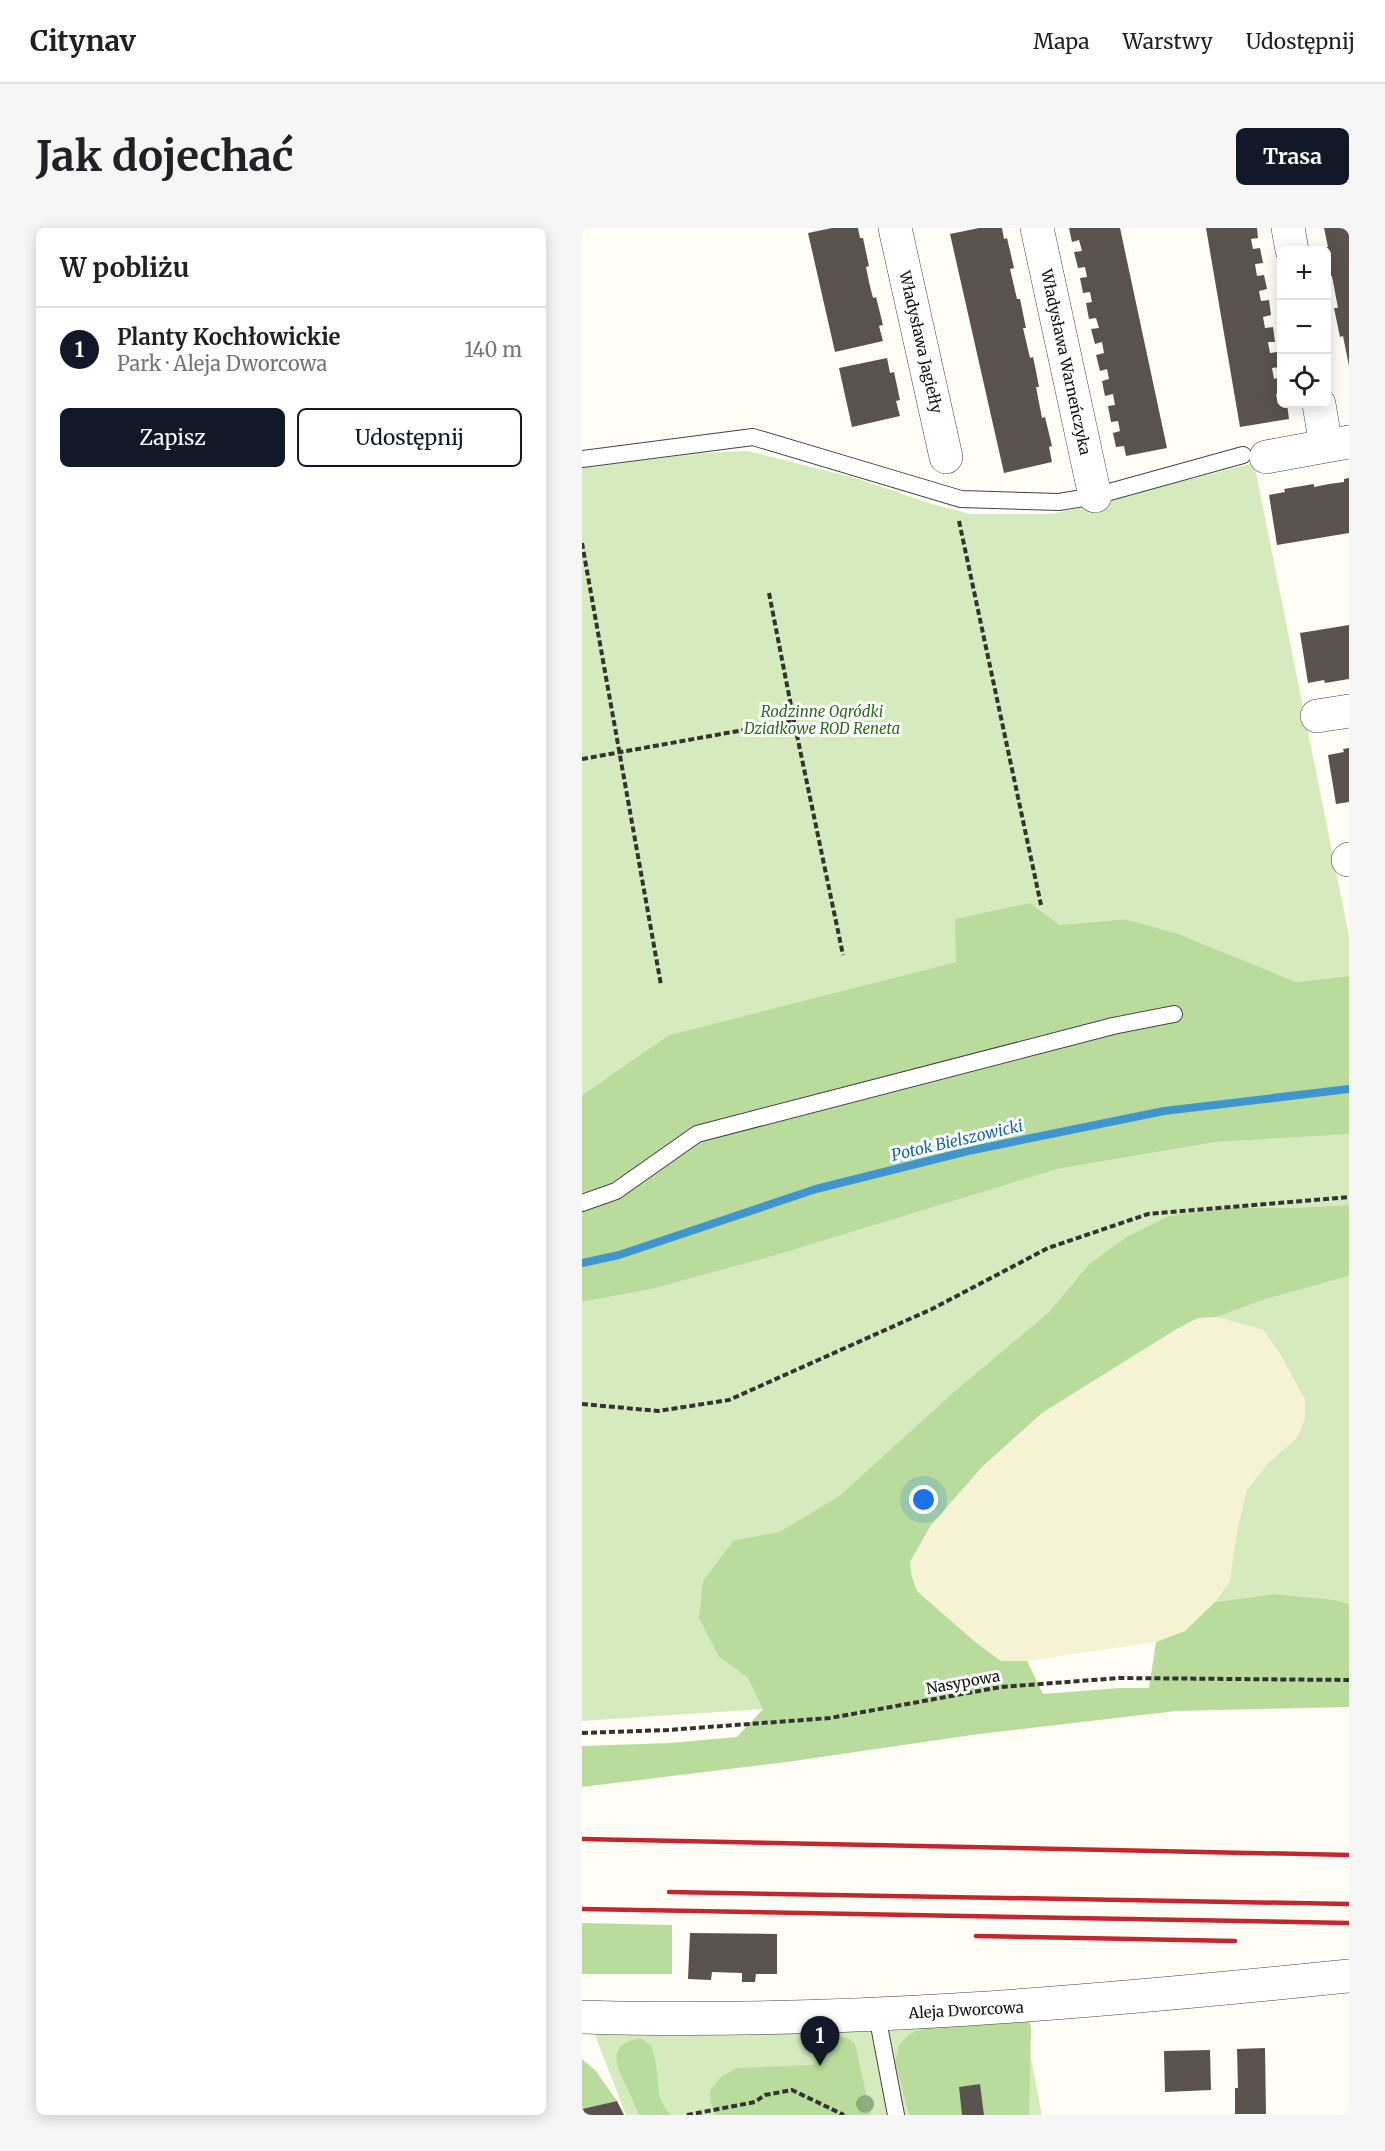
<!DOCTYPE html>
<html lang="pl">
<meta charset="utf-8">
<style>
body{margin:0;font-family:Merriweather,serif;background:#f6f6f6;color:#202124}
.controls{position:absolute;right:18px;top:18px;display:grid;overflow:hidden;border-radius:9px;box-shadow:0 3px 15px #0003}
.controls button{width:54px;height:54px;display:grid;place-items:center;padding:0;border:0;border-bottom:2px solid #e0e0e0;background:#fff;color:#202124;font:30px sans-serif}
.you{position:absolute;left:342px;top:1272px;width:21px;height:21px;margin:-15px;border:4px solid #fff;border-radius:50%;background:#1a73e8;box-shadow:0 0 0 9px #1a73e833}
.badge{display:grid;place-items:center;width:39px;height:39px;border-radius:50%;background:#111827;color:#fff;font-size:20px;font-weight:700}
.pin{position:absolute;translate:-50% -50px;filter:drop-shadow(0 2px 3px #0008)}
.pin::after{content:'';position:absolute;top:32px;width:21px;height:18px;background:inherit;clip-path:polygon(0 0,100% 0,50% 100%)}
.list{margin:0;padding:0;list-style:none}
h2{display:flex;justify-content:space-between;align-items:center;height:78px;margin:0;padding:0 24px;font-size:26px}
h2 small{font-size:20px;font-weight:400;color:#757577}
.list li{display:grid;grid-template-columns:39px 1fr auto;gap:18px;align-items:center;box-sizing:border-box;height:84px;padding:0 24px;border-top:2px solid #e0e0e0}
.list b{display:block;font-size:22px;white-space:nowrap}
.list p{margin:0;font-size:20px;white-space:nowrap;color:#757577}
.list em{font-size:20px;font-style:normal;color:#757577}
.actions{display:flex;gap:12px;padding:18px 24px}
.actions a{flex:1;padding:14px 0;border:2px solid #111827;border-radius:9px;text-align:center;font-size:21px;color:#111827}
.actions .main{background:#111827;color:#fff}
.icon{flex:none;width:33px;height:33px;fill:none;stroke:currentColor;stroke-width:2;stroke-linecap:round;stroke-linejoin:round}
.map{position:relative;flex:none;width:767px;height:1887px;overflow:hidden;border-radius:9px}
header{display:flex;align-items:center;gap:36px;box-sizing:border-box;height:84px;padding:0 30px;background:#fff;border-bottom:2px solid #e0e0e0}
header strong{font-size:28px}
nav{display:flex;gap:33px;margin-inline-start:auto;font-size:21px}
.intro{display:flex;align-items:center;justify-content:space-between;box-sizing:border-box;height:144px;padding:0 36px}
h1{margin:0;font-size:42px}
.button{padding:15px 27px;border-radius:9px;background:#111827;color:#fff;font-size:21px;font-weight:700}
main{display:flex;gap:36px;padding:0 36px}
aside{flex:1;background:#fff;border-radius:9px;box-shadow:0 3px 15px #0003}
.map>svg:first-child{display:block}
</style>
<header>
<strong>Citynav</strong>
<nav><a>Mapa</a><a>Warstwy</a><a>Udostępnij</a></nav>
</header>
<div class="intro"><h1>Jak dojechać</h1><a class="button">Trasa</a></div>
<main>
<aside>
<h2>W pobliżu<small></small></h2>
<ul class="list">
<li><span class="badge">1</span><div><b>Planty Kochłowickie</b><p>Park · Aleja Dworcowa</p></div><em>140 m</em></li>
</ul>
<div class="actions"><a class="main">Zapisz</a><a>Udostępnij</a></div>
</aside>
<div class="map">
<svg width="767" height="1887" viewBox="0 0 767 1887">
<rect width="100%" height="100%" fill="#fffdf5"/>
<path fill="#f6f3d4" d="M635,1089L681,1102L697,1124L723,1172V1190L715,1210L687,1234L655,1303L648,1353L633,1374L603,1403L574,1414L445,1433H419L392,1413L335,1363L330,1349L328,1334L349,1297L399,1239L460,1185L593,1102L616,1090Z"/>
<path fill="#d5ebbd" d="M166,223L273,250L350,276L388,286H471L672,235L767,708V748L714,754L543,691L478,697L448,675L374,734L87,807L0,867V240L121,225Z
M759,906H767V977L706,980L507,1036L467,1084L374,1162L257,1268L197,1304L152,1312L137,1429L166,1450L182,1481L0,1493V1074L70,1061L198,1026L476,941L634,914Z
M767,1048V1376L754,1372L692,1366L633,1374L648,1353L655,1303L665,1262L687,1234L715,1210L723,1190V1172L697,1124L681,1102L635,1089L684,1071Z
M439,1779L460,1887H44L6,1789Z"/>
<path fill="#b9dc9c" d="M448,675L478,697L543,691L596,706L714,754L767,748V906L634,914L476,941L198,1026L70,1061L0,1074V867L87,807L374,734L373,691Z
M767,977V1048L684,1071L635,1089L616,1090L593,1102L460,1185L400,1239L349,1297L328,1334L330,1349L335,1363L392,1413L419,1433H445L461,1466L538,1460H567L574,1414L603,1403L633,1374L692,1366L754,1372L767,1376V1479L594,1483L397,1506L205,1534L0,1559V1518L88,1515L155,1509L181,1481L166,1450L137,1429L117,1390L121,1353L152,1312L197,1304L257,1268L374,1162L467,1084L507,1036L545,1009L587,988L641,980H706Z
M0,1695L90,1697V1746H0Z
M447,1791L449,1800L447,1887H402L398,1856L377,1859L380,1887H327L313,1833L317,1818L326,1807L344,1798Z
M245,1807L265,1810L273,1816L289,1887H133L129,1876L128,1862L140,1848L155,1840L231,1837L242,1826Z
M59,1810L69,1817C71,1824 73,1830 74,1836C77,1855 73,1871 89,1887H57C53,1877 48,1866 43,1856C32,1832 27,1816 59,1810Z
M0,1831L14,1843L35,1873L0,1881Z"/>
<g fill="none" stroke-linecap="round" stroke-linejoin="round">
<path stroke="#3f96cf" stroke-width="8" d="M0,1035L37,1027L234,961L386,923L582,883L767,861"/>
</g>
<path fill="#5a524d" d="M250,0H276L278,10H281L287,38L284,39L287,54L291,70L294,69L301,97L297,98L301,113L253,124L226,5Z
M397,0H420L422,11L425,10L432,40L428,41L435,71H438L444,100H441L448,130L451,129L454,143L457,159H454L460,190L463,189L470,218L467,219L470,234L422,245L368,6Z
M487,0H538L585,220L544,228L542,218L534,219L531,205L538,203L536,193L529,194L526,178L533,177L531,166L523,168L520,153L527,151L525,141L518,143L514,127L522,125L520,114L513,116L509,101L517,100L514,90L507,91L504,75L510,74L508,64L501,65L498,50L505,49L503,39L496,40L492,24L500,23L497,12L490,14Z
M624,0H675L676,10L669,11L671,21L678,20L681,35L673,36L675,48L682,47L685,61L677,63L679,73L687,72L689,87L681,89L683,100L691,99L693,114H686L688,125L695,124L698,139L690,140L692,151L699,149L700,165L694,166L696,176H705L707,191L658,199Z
M742,0H767V138L761,108L758,109L752,80H756L750,48H747L745,34L744,22L742,20L746,19Z
M305,130L308,145L312,144L318,172L314,173L318,188L270,199L257,140Z
M767,250V305L695,317L687,267L703,264L702,261L732,256V259L747,256L762,254V251Z
M767,397V451L743,455L742,452L726,455L718,405Z
M767,520V574L754,576L746,527L762,524L761,521Z
M108,1705L195,1706V1746H174L173,1754H160V1745L130,1744L129,1752L106,1751Z
M683,1820L684,1886H653V1860H656L655,1821Z
M628,1822L629,1862L583,1864L582,1823Z
M398,1856L402,1887H380L377,1859Z
M35,1873L42,1887H0V1881Z"/>
<g fill="none" stroke-linecap="round" stroke-linejoin="round">
<defs>
<path id="lane" d="M0,231L171,209L379,271L477,274L513,268L661,227
M0,975L34,963L115,906L531,798L592,786
M295,1787L314,1887"/>
<path id="street" d="M313,0L364,229
M455,0L513,268
M706,0L710,22
M737,176L744,218L767,214
M684,229L744,218
M735,488L767,483
M766,632L767,631
M0,1789C257,1797 512,1774 767,1748"/>
</defs>
<use href="#lane" stroke="#444" stroke-width="18"/>
<use href="#street" stroke="#444" stroke-width="34"/>
<path stroke="#333" stroke-width="4" stroke-dasharray="6 3" stroke-linecap="butt" d="M377,293L459,677
M0,315L79,757
M187,365L212,493L261,727
M0,531L212,493
M0,1176L76,1183L147,1172L350,1081L466,1020L566,986L767,969
M0,1505L86,1502L248,1490L419,1459L537,1450L767,1452
M105,1887L173,1874L183,1867L210,1862L262,1887"/>
<use href="#lane" stroke="#fff" stroke-width="16"/>
<use href="#street" stroke="#fff" stroke-width="33"/>
<path stroke="#c4262e" stroke-width="4.5" d="M0,1611L767,1627
M87,1664L767,1676
M0,1681L767,1695
M394,1708L653,1713"/>
</g>
<circle fill="#8dad7f" cx="283" cy="1876" r="9"/>
<g text-anchor="middle" dominant-baseline="central" stroke-width="6" stroke-linejoin="round" paint-order="stroke">
<g font-size="15" fill="#111" stroke="#fff">
<text transform="translate(339 114) rotate(77)">Władysława Jagiełły</text>
<text transform="translate(484 134) rotate(78)">Władysława Warneńczyka</text>
<text transform="translate(381 1454) rotate(-10)">Nasypowa</text>
<text transform="translate(384 1782) rotate(-3)">Aleja Dworcowa</text>
</g>
<g font-size="15" font-style="italic" fill="#2f6b1f" stroke="#fff">
<text x="240" y="483">Rodzinne Ogródki<tspan x="240" dy="17">Działkowe ROD Reneta</tspan></text>
</g>
<g font-size="16" font-style="italic" fill="#1768a6" stroke="#fff">
<text transform="translate(375 912) rotate(-13)">Potok Bielszowicki</text>
</g>
</g>
</svg>
<div class="controls">
<button>+</button>
<button>−</button>
<button><svg class="icon" aria-label="locate" viewBox="0 0 24 24"><circle cx="12" cy="12" r="6"/><path d="M12 2v4M12 18v4M2 12h4M18 12h4"/></svg></button>
</div>
<div class="you"></div>
<div class="pin badge" style="left:238px;top:1838px">1</div>
</div>
</main>
